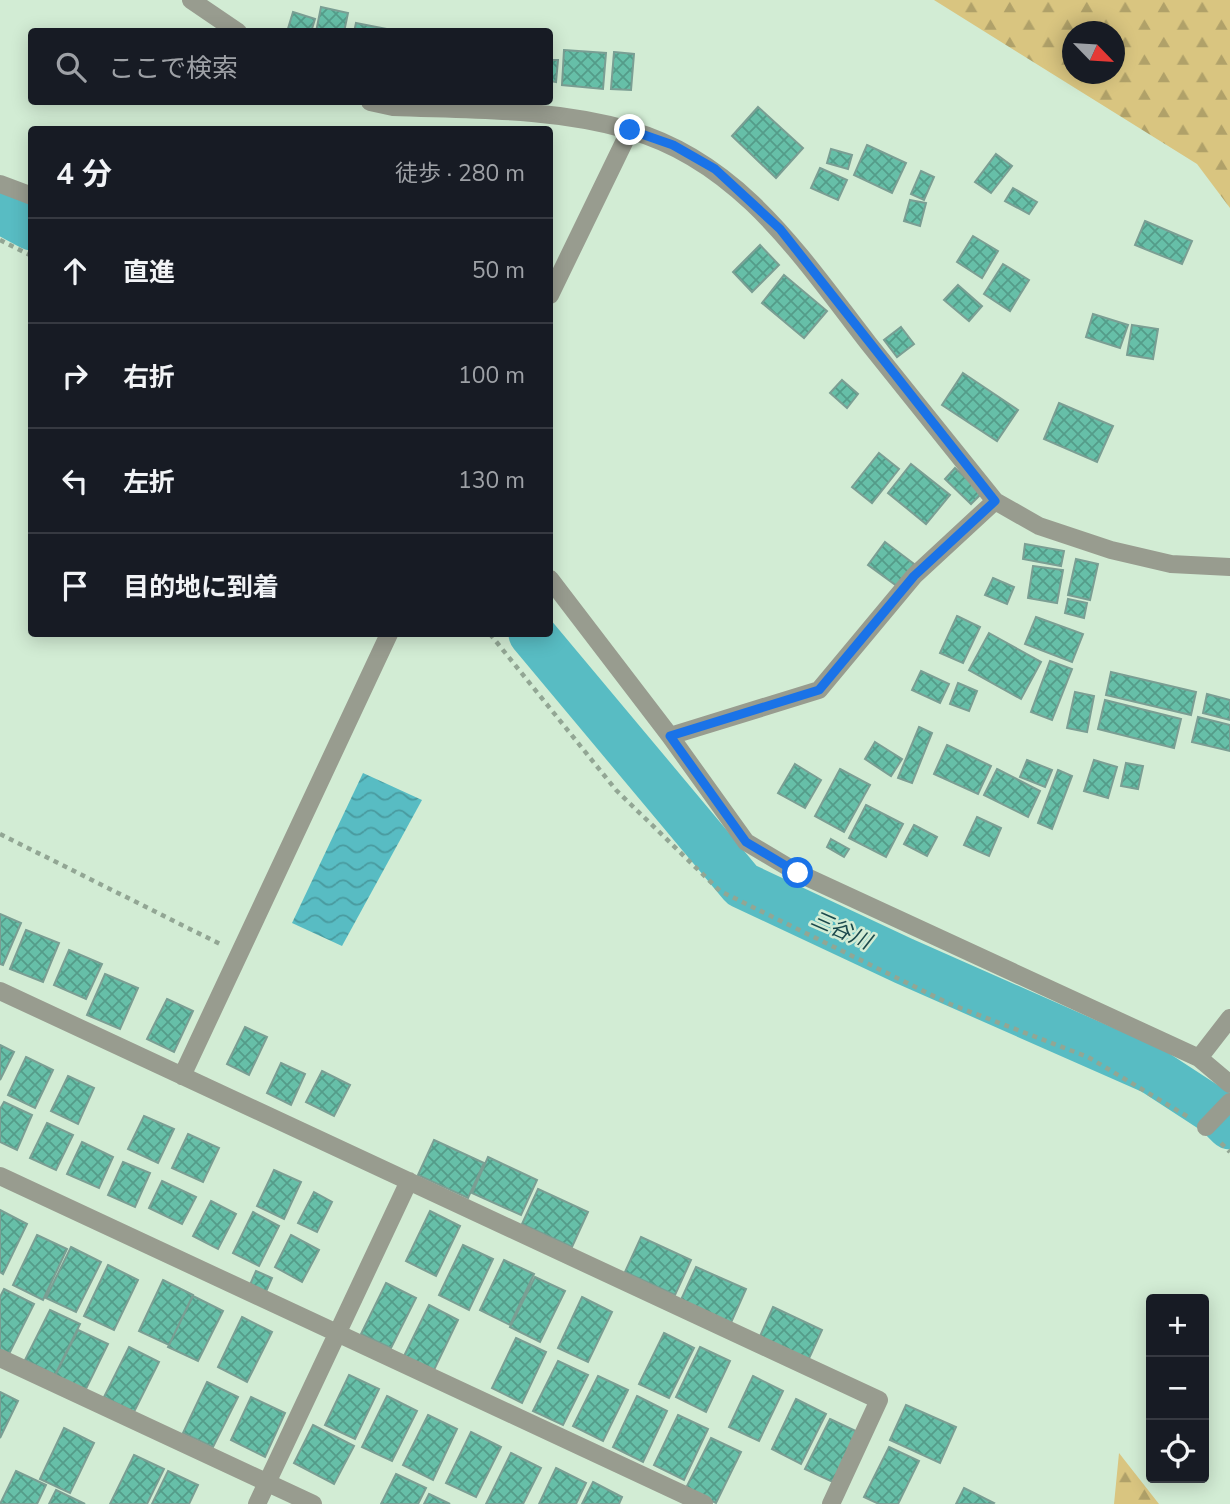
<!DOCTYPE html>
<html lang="ja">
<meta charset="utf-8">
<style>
body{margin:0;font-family:"Nunito Sans","Noto Sans JP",sans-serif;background:#242831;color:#f1f3f6}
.controls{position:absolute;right:21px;bottom:21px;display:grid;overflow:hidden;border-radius:7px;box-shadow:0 4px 18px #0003}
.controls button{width:63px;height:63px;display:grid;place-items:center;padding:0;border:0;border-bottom:2px solid #363941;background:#171b24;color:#f1f3f6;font:35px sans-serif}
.compass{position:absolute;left:1062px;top:21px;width:63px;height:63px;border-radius:50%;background:#171b24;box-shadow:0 4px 18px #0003;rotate:115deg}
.stop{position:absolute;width:21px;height:21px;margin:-16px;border:5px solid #1a73e8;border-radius:50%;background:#fff}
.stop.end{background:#1a73e8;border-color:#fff;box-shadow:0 2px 7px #0008}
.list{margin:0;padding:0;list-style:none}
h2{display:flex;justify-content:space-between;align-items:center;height:91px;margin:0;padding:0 28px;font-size:30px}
h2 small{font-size:23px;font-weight:400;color:#9ea1a6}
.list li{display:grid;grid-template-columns:46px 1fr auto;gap:21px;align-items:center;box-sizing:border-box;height:105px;padding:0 28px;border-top:2px solid #363941}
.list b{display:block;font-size:26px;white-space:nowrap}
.list em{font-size:23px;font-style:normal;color:#9ea1a6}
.icon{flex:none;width:38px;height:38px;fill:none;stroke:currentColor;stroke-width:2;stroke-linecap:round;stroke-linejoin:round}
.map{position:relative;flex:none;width:1230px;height:1504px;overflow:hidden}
.search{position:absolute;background:#171b24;box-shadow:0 4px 18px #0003;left:28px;top:28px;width:525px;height:77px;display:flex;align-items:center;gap:18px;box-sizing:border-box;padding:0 24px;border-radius:7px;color:#9ea1a6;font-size:26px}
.panel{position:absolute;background:#171b24;box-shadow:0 4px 18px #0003;left:28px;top:126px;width:525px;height:511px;border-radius:7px}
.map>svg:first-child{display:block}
</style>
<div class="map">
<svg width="1230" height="1504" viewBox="0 0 1230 1504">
<defs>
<pattern id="forest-firs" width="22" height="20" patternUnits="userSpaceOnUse" patternTransform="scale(1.75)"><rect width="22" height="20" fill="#d9c580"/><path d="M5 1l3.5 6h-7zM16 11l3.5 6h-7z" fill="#b0a169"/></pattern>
<pattern id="water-waves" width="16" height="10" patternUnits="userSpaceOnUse" patternTransform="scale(1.75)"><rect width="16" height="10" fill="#58bcc3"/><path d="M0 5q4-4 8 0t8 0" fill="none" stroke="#499a9f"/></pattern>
<pattern id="building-cross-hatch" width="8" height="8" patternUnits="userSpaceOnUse" patternTransform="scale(1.75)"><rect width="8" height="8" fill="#66bfa8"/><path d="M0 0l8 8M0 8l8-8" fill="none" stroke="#549c89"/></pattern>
</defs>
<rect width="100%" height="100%" fill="#d2ecd4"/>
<path fill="url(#forest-firs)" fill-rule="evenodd" d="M934,0H1230V208L1197,164ZM1072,32H1114V74H1072Z
M1119,1453L1159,1504H1114Z"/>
<path fill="url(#water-waves)" d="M363,773L422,800L342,946L292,923Z"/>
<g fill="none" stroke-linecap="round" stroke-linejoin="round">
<path stroke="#58bcc3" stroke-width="47" d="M0,210L32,227
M532,634L742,885L904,961L1153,1071L1216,1112L1230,1126"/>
</g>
<path fill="url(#building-cross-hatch)" stroke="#7a9e93" stroke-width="2" d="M321,7L348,13L344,32H316Z
M293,12L315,19L311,32H287Z
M356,23L402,32H354Z
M564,50L606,53L603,89L562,85Z
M614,52L634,54L631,90L611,89Z
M550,60H558L556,82L550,81Z
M758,107L803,148L776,178L732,136Z
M867,145L906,163L892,193L854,175Z
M831,149L852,155L848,169L827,163Z
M996,154L1012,166L991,193L975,182Z
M820,168L847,180L838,200L811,188Z
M921,171L934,177L924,200L911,194Z
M1013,188L1037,202L1029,214L1005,201Z
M910,200L926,203L920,226L904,221Z
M1145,221L1192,241L1182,264L1135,245Z
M973,236L998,251L982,278L957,262Z
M760,245L779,265L752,292L733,272Z
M1003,264L1029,280L1010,311L984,294Z
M784,275L827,311L804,338L762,303Z
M958,285L982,306L969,321L944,300Z
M1093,314L1128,325L1120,348L1086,337Z
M1132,325L1158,329L1153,359L1127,355Z
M901,327L914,344L897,357L884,340Z
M963,373L1018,410L997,441L942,405Z
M842,380L858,394L847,408L830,393Z
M1059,403L1113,426L1097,462L1044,439Z
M879,453L899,469L872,503L852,487Z
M911,464L950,495L926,524L888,493Z
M955,468L982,493L971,504L945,479Z
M885,542L914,564L897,586L868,565Z
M1025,544L1064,551L1061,566L1023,559Z
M1076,559L1098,564L1090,600L1068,595Z
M1033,566L1063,570L1057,603L1028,598Z
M993,578L1014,587L1007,604L985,595Z
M1068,599L1087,603L1084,618L1065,613Z
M957,616L980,627L963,663L940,653Z
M1036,617L1083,634L1072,662L1025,644Z
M989,633L1041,662L1021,699L969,670Z
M1050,661L1072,669L1052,720L1031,712Z
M921,671L949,684L940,703L912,690Z
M1111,672L1196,692L1191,715L1106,695Z
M958,683L977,691L969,711L950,704Z
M1075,692L1094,696L1087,732L1067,728Z
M1207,694L1230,700V720L1203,713Z
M1105,700L1181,719L1174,748L1098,729Z
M1198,717L1230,725V751L1192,742Z
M919,727L932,733L912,783L898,778Z
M875,742L902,759L891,776L865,759Z
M947,745L991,766L978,794L934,774Z
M1027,760L1052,770L1045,787L1020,777Z
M1094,760L1117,767L1108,798L1084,791Z
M1126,763L1143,766L1138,789L1121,786Z
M795,764L821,780L805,808L778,793Z
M840,769L870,785L844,832L815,816Z
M997,769L1040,791L1028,817L984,795Z
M1058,770L1072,776L1052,829L1038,823Z
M866,805L903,824L886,857L849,838Z
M977,817L1001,828L989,856L964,845Z
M914,825L937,837L927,856L904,844Z
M831,839L849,849L844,857L827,847Z
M0,914L21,923L3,965L0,964Z
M26,930L59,943L43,982L10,969Z
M69,950L102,964L86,999L54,985Z
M105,974L138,988L120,1029L87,1015Z
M167,999L193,1011L174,1052L147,1039Z
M245,1027L267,1037L249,1075L227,1064Z
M0,1045L14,1052L0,1080Z
M26,1057L53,1070L35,1108L8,1095Z
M281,1063L305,1074L291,1105L267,1093Z
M322,1071L350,1085L334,1116L306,1102Z
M68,1076L94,1088L78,1124L51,1111Z
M4,1102L32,1115L17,1150L0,1142V1109Z
M144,1116L174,1129L158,1163L128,1149Z
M47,1123L73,1135L56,1170L30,1158Z
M188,1134L219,1148L203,1182L172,1168Z
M434,1140L484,1163L468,1198L418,1175Z
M82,1142L113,1157L99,1188L67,1174Z
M488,1157L537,1180L521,1215L472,1193Z
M123,1162L150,1173L135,1207L108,1195Z
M274,1170L301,1182L284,1219L257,1206Z
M162,1181L196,1197L182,1224L149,1208Z
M538,1189L588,1212L572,1247L522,1224Z
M314,1192L332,1202L317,1232L298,1223Z
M211,1201L236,1214L218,1249L193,1236Z
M0,1210L27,1224L3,1274L0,1272Z
M430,1211L460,1226L436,1276L406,1261Z
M253,1212L279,1226L259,1266L233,1253Z
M37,1235L67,1249L43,1300L13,1285Z
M291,1235L319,1250L302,1282L275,1267Z
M641,1237L691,1260L675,1295L625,1272Z
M463,1245L493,1259L469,1310L439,1295Z
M71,1247L101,1262L76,1312L46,1298Z
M504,1260L534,1274L510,1325L480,1310Z
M108,1265L138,1280L114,1330L84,1316Z
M696,1267L746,1289L730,1325L680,1302Z
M256,1271L272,1278L265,1294L249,1287Z
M535,1277L565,1291L540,1342L510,1327Z
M163,1280L193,1295L169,1345L139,1331Z
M386,1283L416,1298L391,1348L361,1334Z
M4,1289L34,1304L9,1354L0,1350V1297Z
M193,1296L223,1311L198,1361L168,1347Z
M582,1297L612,1312L588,1362L558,1348Z
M429,1305L458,1320L434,1370L404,1356Z
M773,1307L822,1330L806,1365L757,1343Z
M50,1310L80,1324L55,1375L25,1360Z
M242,1317L272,1332L247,1382L218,1367Z
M78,1330L108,1344L83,1395L53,1380Z
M664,1333L694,1348L669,1398L639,1384Z
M516,1338L546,1352L522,1403L492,1388Z
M129,1347L159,1362L134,1412L104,1397Z
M700,1347L730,1361L706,1412L676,1397Z
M558,1361L588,1375L563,1425L533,1411Z
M349,1375L379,1389L355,1439L325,1425Z
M598,1376L628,1390L603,1441L573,1426Z
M753,1376L783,1391L759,1441L729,1427Z
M207,1382L238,1397L213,1447L183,1433Z
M0,1392L18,1401L0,1438Z
M387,1396L417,1411L392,1461L362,1447Z
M637,1396L667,1411L643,1462L613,1447Z
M251,1397L285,1413L265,1457L231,1440Z
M796,1399L826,1414L801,1464L772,1449Z
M906,1405L956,1427L940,1463L890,1440Z
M428,1415L457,1429L433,1480L403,1465Z
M678,1415L708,1429L684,1480L654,1465Z
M830,1419L860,1433L835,1483L805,1469Z
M313,1425L354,1446L334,1484L294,1463Z
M64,1428L94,1443L70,1493L40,1479Z
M471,1432L501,1447L476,1497L446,1483Z
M711,1438L741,1452L716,1503L686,1488Z
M889,1447L919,1461L898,1504H879L864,1497Z
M511,1453L541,1468L523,1504H486Z
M134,1455L164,1469L147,1504H110Z
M556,1468L586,1483L576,1504H539Z
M16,1471L46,1485L37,1504H0Z
M168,1471L198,1485L189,1504H152Z
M396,1474L426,1488L418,1504H381Z
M593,1482L622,1497L619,1504H582Z
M964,1488L994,1503L993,1504H956Z
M56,1490L85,1504H49Z
M429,1494L450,1504H424Z"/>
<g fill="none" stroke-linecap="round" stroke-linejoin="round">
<path stroke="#92a694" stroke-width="4.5" stroke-dasharray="5 5" stroke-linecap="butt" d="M0,240L32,256
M490,634L616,790L720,891L950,1004L1088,1057L1190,1118
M0,834L220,944
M1221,1143L1230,1152"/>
<path stroke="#989c8f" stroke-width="18" d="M191,0L238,32
M370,102L393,107C472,110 552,108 629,130C740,161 802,258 869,344C911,397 953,449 995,501L1039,526L1111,550L1171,564L1230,567
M0,184L32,196
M550,295L630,130
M550,579L670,736L746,842L798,873L1199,1058L1230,1084
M670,736L819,690L914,576L995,501
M0,991L879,1400L831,1504
M1199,1058L1230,1018
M182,1076L389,634
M1206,1127L1230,1102
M0,1176L704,1504
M0,1358L313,1504
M257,1504L409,1181"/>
</g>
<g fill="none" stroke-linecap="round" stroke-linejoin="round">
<path stroke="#1a73e8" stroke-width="9" d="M630,130L673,145L715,169L780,229L995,501L914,576L819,690L670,736L746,842L798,873"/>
</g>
<g text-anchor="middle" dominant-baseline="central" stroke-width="5" stroke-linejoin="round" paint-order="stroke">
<g font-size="21" font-style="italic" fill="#1b494c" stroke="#d2ecd4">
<text transform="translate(841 930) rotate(24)">三谷川</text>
</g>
</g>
</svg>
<div class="controls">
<button>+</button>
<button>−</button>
<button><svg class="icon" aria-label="locate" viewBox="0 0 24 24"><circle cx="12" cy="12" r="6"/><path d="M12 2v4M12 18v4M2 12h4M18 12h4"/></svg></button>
</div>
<svg class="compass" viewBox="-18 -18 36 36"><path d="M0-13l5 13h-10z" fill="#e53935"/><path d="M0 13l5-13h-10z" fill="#9ea1a6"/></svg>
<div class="stop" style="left:798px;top:873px"></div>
<div class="stop end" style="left:630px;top:130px"></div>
<div class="search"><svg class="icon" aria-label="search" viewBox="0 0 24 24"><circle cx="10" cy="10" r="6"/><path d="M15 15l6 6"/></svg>ここで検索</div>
<section class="panel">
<h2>4 分<small>徒歩 · 280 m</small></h2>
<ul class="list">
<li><svg class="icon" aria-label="ahead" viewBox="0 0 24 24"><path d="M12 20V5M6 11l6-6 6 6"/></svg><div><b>直進</b></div><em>50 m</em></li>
<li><svg class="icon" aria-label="right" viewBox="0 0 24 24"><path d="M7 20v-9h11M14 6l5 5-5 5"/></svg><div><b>右折</b></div><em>100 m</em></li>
<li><svg class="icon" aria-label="left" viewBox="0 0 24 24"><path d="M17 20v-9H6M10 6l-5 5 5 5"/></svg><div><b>左折</b></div><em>130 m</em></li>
<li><svg class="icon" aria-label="arrive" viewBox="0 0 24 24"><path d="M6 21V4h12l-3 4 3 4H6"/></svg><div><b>目的地に到着</b></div></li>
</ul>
</section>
</div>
